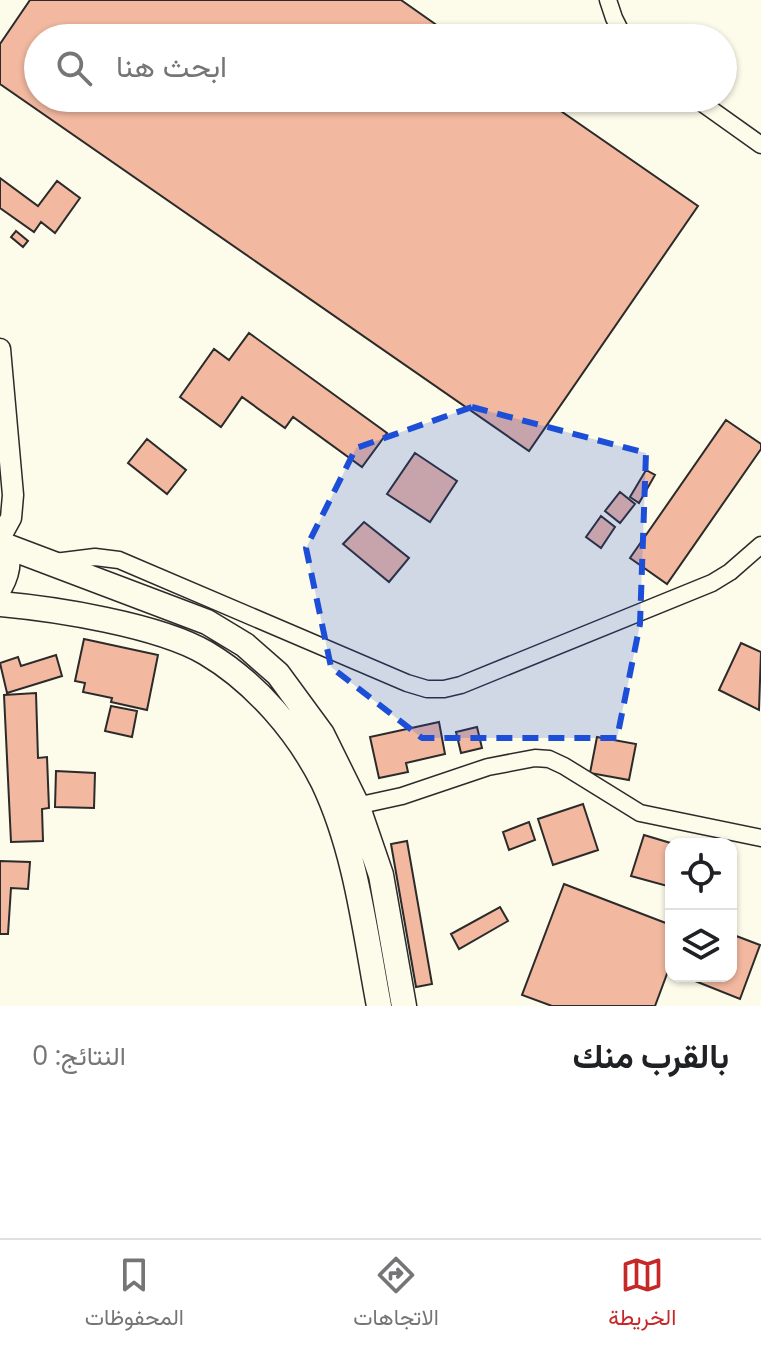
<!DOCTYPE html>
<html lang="ar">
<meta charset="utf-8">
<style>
body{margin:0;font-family:Poppins,Vazirmatn,sans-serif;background:#f6f6f6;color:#202124;direction:rtl}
.controls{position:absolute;right:24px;bottom:24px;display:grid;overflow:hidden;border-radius:16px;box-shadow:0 2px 6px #0004}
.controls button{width:72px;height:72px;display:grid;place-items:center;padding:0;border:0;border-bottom:2px solid #e0e0e0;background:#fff;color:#202124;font:40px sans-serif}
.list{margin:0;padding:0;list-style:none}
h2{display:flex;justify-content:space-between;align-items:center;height:104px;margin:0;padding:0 32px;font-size:34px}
h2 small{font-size:26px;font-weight:400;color:#757577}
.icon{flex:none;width:44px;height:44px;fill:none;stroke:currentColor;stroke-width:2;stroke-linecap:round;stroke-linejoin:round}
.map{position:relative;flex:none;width:761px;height:1006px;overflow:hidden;direction:ltr}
.search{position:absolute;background:#fff;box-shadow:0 2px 6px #0004;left:24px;right:24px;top:24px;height:88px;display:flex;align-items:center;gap:20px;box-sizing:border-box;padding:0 28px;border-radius:44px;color:#757577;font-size:30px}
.sheet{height:232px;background:#fff}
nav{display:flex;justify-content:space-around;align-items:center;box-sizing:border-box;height:112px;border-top:2px solid #e0e0e0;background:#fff;font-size:22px;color:#757577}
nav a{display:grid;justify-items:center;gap:4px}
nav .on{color:#c62828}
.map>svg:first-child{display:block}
</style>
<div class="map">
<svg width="761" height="1006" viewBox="0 0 761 1006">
<rect width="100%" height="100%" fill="#fdfbea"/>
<path fill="#f2b8a0" stroke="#2b2b2b" stroke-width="2" d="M30,0H401L455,38H38V98H542L698,206L529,451L0,84V44Z
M0,178L38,206L57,181L80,198L55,233L41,222L34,232L0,208Z
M16,231L28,241L23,247L11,237Z
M249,333L387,433L362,467L293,417L285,428L242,397L221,427L180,397L214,349L229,360Z
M726,420L761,444V449L667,584L630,558Z
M147,439L186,470L167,494L128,463Z
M415,453L457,481L430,522L387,494Z
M646,470L655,475L639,503L630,497Z
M620,492L635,504L620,523L605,511Z
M601,516L615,527L601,548L586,537Z
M364,522L409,558L389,582L343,544Z
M84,639L158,655L147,710L111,702L112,698L83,692L85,683L75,681Z
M741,643L761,652L759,710L719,690Z
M56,655L62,676L7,693L0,663L18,657L21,666Z
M36,693L38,758L47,757L49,808L42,809L43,841L11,842L4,695Z
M111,706L137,711L132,737L105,731Z
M439,722L445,754L406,763L408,772L379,778L370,737Z
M477,727L482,748L461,753L456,732Z
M597,737L636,744L629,780L590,773Z
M56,771L95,773L94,808L55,807Z
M583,804L598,850L553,865L538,819Z
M529,822L535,840L509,850L503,832Z
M644,835L674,844H671V887L631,876Z
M407,841L432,984L416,987L391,844Z
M0,861L30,862L28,889L11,888L8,934H0Z
M564,884L671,925V963L655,1006H552L522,995Z
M500,907L508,921L459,949L451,934Z
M731,934L760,945L740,999L685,977L731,976Z"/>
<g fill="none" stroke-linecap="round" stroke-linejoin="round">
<defs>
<path id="minor" d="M608,0L614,18L624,38
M695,98L761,145
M55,562L95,557L119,560L407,683L427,689H444L461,685L712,583L730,572L761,545
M347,808L402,796L488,767L535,758L549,759L564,766L640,813L761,838"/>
<path id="tertiary" d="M0,349L13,495L11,518L0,538"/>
<path id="secondary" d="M0,537C10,555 10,569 0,587
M6,546L207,622L245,645L278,674L322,734L357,805L381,875L404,1006
M0,604C56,609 158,625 206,653C255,682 298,732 323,782C356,851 365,932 379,1006"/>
</defs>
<use href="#minor" stroke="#2b2b2b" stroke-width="19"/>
<use href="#tertiary" stroke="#2b2b2b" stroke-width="23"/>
<use href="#secondary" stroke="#2b2b2b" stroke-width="27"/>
<use href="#minor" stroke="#fdfbea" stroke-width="16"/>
<use href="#tertiary" stroke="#fdfbea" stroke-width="20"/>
<use href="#secondary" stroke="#fdfbea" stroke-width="24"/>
</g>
<path fill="#1d4ed8" fill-opacity="0.2" stroke="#1d4ed8" stroke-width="6" stroke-dasharray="16 10" stroke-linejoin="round" d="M472,407L646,453L640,624L617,738H422L331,667L306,548L356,448Z"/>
</svg>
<div class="controls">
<button><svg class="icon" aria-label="locate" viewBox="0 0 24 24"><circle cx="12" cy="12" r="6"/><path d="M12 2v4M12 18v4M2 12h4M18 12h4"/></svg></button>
<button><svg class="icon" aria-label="layers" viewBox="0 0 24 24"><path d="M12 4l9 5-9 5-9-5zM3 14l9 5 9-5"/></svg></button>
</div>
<div class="search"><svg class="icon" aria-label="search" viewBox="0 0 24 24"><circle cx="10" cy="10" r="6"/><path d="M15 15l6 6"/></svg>ابحث هنا</div>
</div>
<section class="sheet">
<h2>بالقرب منك<small>النتائج: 0</small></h2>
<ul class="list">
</ul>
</section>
<nav>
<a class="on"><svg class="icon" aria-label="map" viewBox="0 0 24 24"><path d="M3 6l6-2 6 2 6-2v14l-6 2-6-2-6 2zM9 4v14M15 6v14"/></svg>الخريطة</a>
<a><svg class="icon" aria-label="directions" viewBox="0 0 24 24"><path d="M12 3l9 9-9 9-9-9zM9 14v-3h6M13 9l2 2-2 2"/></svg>الاتجاهات</a>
<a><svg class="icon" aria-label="saved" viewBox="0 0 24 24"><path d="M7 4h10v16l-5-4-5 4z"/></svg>المحفوظات</a>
</nav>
